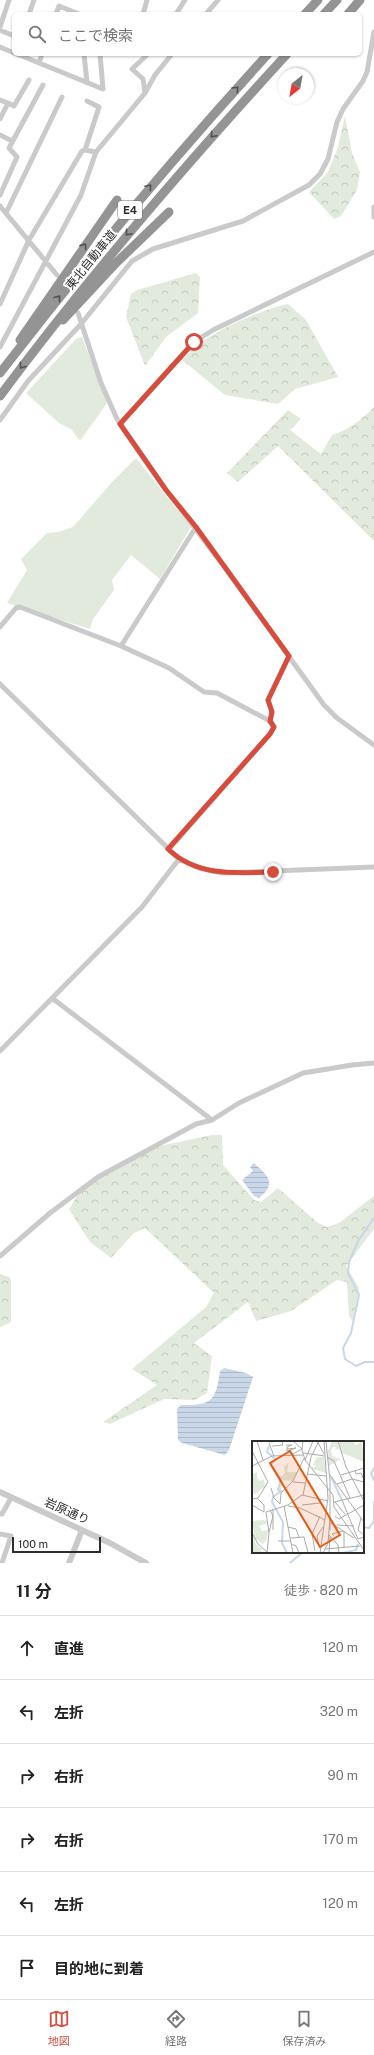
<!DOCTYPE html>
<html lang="ja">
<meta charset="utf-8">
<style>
body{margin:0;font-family:"Public Sans","Noto Sans JP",sans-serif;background:#f6f6f6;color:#222}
.compass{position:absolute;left:278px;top:68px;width:36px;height:36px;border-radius:50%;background:#fff;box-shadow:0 1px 3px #0004;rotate:211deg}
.scale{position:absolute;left:12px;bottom:10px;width:89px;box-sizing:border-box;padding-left:4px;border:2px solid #2d2d2d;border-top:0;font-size:11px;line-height:14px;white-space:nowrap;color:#2d2d2d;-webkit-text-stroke:3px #fff;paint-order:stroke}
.stop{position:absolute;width:12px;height:12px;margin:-9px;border:3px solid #d74c3c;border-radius:50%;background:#fff}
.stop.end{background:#d74c3c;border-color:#fff;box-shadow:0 1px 4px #0008}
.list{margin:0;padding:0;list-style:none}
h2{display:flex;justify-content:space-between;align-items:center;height:52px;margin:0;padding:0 16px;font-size:17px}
h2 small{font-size:13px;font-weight:400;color:#767676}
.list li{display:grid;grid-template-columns:26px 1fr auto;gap:12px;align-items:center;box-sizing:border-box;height:64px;padding:0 16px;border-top:1px solid #e0e0e0}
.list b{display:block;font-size:15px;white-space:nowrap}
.list em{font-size:13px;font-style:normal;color:#767676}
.icon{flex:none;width:22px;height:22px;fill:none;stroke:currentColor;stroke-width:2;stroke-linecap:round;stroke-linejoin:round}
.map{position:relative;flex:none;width:374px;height:1563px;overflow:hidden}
.search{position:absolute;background:#fff;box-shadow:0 1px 3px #0004;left:12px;right:12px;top:12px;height:44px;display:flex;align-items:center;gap:10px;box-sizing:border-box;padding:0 14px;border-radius:6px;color:#767676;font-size:15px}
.sheet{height:436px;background:#fff}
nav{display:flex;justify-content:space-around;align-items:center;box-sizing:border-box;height:56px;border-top:1px solid #e0e0e0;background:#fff;font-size:11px;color:#767676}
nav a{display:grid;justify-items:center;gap:2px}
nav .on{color:#d74c3c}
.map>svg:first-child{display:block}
</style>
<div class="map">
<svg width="374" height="1563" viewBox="0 0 374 1563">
<defs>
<pattern id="forest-crowns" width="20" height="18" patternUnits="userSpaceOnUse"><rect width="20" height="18" fill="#e1eadc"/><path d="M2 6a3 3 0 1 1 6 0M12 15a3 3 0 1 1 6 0" fill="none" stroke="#c1c9bd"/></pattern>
<pattern id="water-rules" width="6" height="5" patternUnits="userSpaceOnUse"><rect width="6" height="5" fill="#c9d7e8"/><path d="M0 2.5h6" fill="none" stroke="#adb9c7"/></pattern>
</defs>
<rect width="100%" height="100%" fill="#fff"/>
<path fill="#e1eadc" d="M82,337L107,403L80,441L71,429L59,423L26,393L76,339Z
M136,458L191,527L160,579L131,555L112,580L114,590L93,619L90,629L7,603L27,570L21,559L47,533L58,532L73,527L113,481Z"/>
<path fill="url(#forest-crowns)" d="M345,116L352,153L360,172L357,190L341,216L334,219L309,192L328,172L338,147Z
M196,273L200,277L198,313L166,337L145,366L126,317L131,294L137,290Z
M288,304L306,320L338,377L295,389L278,404L225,395L182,360C188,354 194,348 201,343C218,329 266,308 288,304Z
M374,407V541L278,446L238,482L227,473L288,410L301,419L290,430L321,454L332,435C349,430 361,420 374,407Z
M212,1135H222L223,1165L254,1200L261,1202L278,1188L318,1223L327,1227L339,1223L374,1196V1229L346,1266L359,1288L353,1322L349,1316L347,1282L337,1280L291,1311L256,1321L248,1302L194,1343L212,1356L207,1393L195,1400L164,1399L110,1424L103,1422L157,1385L132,1369L206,1307L214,1293L145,1228L134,1233L111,1258L90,1242L69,1209L79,1193L110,1170L160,1146Z
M0,1274L9,1277L11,1280V1321L10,1323L0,1327Z"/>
<path fill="url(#water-rules)" d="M254,1163C267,1175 278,1183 259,1198L254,1196L242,1180L253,1171L250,1167Z
M224,1368L246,1373L253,1377L229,1450L225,1455L182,1443L178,1440L177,1409L181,1405C212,1406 216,1400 220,1371Z"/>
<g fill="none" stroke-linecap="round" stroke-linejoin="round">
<path stroke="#c9d7e8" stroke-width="2" d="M374,1218L358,1241L349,1262L348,1273L359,1295L351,1333L343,1348L345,1359L356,1366L365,1362H374
M374,1468L371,1474L374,1480
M374,1502V1521
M363,1527L369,1528L374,1521
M290,1563L303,1552"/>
<path stroke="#cacaca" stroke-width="5" d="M29,14L34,0
M56,14L59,6L79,14
M143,14L147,0
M176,14L185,0
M206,14L218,0
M0,27L9,0
M0,30L14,36
M0,47L14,53
M17,54L103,89L100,54
M84,54L87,83
M39,63L42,54
M145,93L143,79L132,69L148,54
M0,100L8,103L0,119
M8,103L14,106L29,80
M0,135L12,141
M85,150L99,107L87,101
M0,195L17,157L9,148L43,85
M0,206L57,275
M374,207V217
M6,213L62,97
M0,304L29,240L82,151L85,150L96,152
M78,313L101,383L117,419L166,490L225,568L324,705L337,718L374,745
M0,347L81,195L96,152L145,93L155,75L172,54
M0,420L28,381L81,324L132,261L153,249L243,221L309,185L320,174L328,159L337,122L343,109L363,81L367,72L374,32
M120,424L194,342L213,330L374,252
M0,627L16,608L20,607L121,646L169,668L204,692L217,693L270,721L274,727L270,734L169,849
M121,646L196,527
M0,684L179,859L199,868L222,873L374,867
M270,721L272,712L268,700L289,656
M52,998L212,1120
M0,1051L142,907L179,859
M0,1256L50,1213L98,1177L196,1124L212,1120L239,1103L303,1073L352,1065L374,1063
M0,1514H2L11,1498
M0,1534L11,1536L2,1563"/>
<path stroke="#cacaca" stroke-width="6" d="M0,1492L110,1543L146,1563
M69,1563L82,1530"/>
<path stroke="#949494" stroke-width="9" d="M305,14L318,0
M324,14L337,0
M348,14L360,0
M63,320L117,262L169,212
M20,340L117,200
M0,373C85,263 174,157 268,54
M0,396C89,276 186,164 287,54"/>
</g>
<defs><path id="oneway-chevron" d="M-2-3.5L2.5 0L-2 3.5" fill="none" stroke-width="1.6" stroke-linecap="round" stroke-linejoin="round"/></defs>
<g stroke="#515151">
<use href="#oneway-chevron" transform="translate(236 89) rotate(-47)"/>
<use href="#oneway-chevron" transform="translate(213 135) rotate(131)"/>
<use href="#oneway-chevron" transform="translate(149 187) rotate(-50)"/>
<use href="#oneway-chevron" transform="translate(128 233) rotate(130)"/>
<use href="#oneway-chevron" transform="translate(84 246) rotate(-55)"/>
<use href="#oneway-chevron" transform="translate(58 298) rotate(-52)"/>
<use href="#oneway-chevron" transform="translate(22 366) rotate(127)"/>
</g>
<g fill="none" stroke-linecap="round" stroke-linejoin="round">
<path stroke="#d74c3c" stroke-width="5" d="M194,342L120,424L166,490L196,527L289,656L268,700L272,712L270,721L274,727L270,734L168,849C197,877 236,873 273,872"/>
</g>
<g text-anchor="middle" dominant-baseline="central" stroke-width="4" stroke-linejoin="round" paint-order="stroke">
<rect fill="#fff" stroke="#6c6c6c" stroke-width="1" x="118" y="201" width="24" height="18" rx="3"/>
<g font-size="11" font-weight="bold" fill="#2d2d2d">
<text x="130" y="210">E4</text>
</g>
<g font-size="12" fill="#2d2d2d" stroke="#fff">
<text transform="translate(91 260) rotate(-51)">東北自動車道</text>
<text transform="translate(67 1511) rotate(24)">岩原通り</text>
</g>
</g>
<g transform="translate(252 1441)">
<rect width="112" height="112" fill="#fff"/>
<path d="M80,0H86L88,8L83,9L84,6H81L79,10L81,16L89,18L77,25L75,12ZM65,16H72L74,32L60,28V26H65L61,24Z" fill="#e1eadc"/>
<path d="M100,0L104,4L110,0L112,21L90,12L87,1ZM37,21L35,31H46L40,40L31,39L29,50L26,49L29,37L27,34L29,36L33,32L32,26ZM5,31V37L8,40L12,38L13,46L3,53L0,52V34ZM11,79L15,80L14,83L7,85L10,90L16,89L15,98L11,103L2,97L4,104L10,108L8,112H0L2,87L0,88V80Z" fill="#e1eadc"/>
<path fill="none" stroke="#c9d7e8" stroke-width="2" d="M17,5L15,11L23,18L19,24L29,38L26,49L29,50L21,56L20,61L31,81L30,102L35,112M79,36L90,59M90,112L104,109L106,103"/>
<path fill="none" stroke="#ababab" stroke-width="1" d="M5,0L11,19M51,0L50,9L53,19L81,54L82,66L112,109M65,0L72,13M86,0L94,26L112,60M17,1L32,0M74,1L78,40V89M17,2L22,15M34,4H40L35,6V10L44,7L35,8M20,5L31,4L30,0M0,10L16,41L6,57L0,58M51,12L73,15M39,14L50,8L41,0M75,16L82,20L98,57M53,19L61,0M0,25L20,15L51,14M103,29L104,33L109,32L112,39M55,33L74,35M78,34L112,81M89,34L112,27M100,38L112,41M41,41L53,42M85,43L100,38M19,47L22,57L28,63M51,54L59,16L67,0M5,57L12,64V71M90,59L106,98L112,96M82,61L112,54M83,61L93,73M28,63L29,52L41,40L52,17M0,64L12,71M50,64L68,62V58M32,65L41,112M36,65L48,67L73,79M14,71L36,64L50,54L76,60M14,71L17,92L15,112M83,75L87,78L112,64M109,77L106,89L112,94M79,82L102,97M85,84L102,85M36,86L44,88L47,96M21,89V68M92,90V107M17,91L21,75L18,69M0,92L6,103L15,111M77,94L86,104L87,112M82,95L80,93L91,90M39,97L52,96L56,112M26,100H39M39,103L44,105L47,112M67,106L65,95L71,86M73,108L108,105M63,110L60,93L68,75M68,112L76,57L72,0M71,112L76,102L78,77M77,112L78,96"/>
<path fill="#e8590c" fill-opacity="0.15" stroke="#e8590c" stroke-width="2" d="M38,10L88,94L68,106L18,22Z"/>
<rect width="112" height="112" fill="none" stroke="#2d2d2d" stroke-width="2"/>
</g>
</svg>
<svg class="compass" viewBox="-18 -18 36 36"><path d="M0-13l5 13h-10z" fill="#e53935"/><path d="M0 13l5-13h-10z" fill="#767676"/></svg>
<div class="scale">100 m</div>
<div class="stop" style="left:194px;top:342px"></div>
<div class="stop end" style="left:273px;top:872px"></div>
<div class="search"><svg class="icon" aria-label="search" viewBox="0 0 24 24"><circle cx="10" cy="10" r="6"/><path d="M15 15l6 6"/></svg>ここで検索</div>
</div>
<section class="sheet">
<h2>11 分<small>徒歩 · 820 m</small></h2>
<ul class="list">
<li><svg class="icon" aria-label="ahead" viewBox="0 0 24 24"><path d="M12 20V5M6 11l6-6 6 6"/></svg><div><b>直進</b></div><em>120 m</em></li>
<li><svg class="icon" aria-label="left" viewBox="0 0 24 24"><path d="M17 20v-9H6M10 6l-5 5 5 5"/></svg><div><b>左折</b></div><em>320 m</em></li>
<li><svg class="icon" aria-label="right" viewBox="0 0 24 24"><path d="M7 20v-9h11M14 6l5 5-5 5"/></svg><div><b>右折</b></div><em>90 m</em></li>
<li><svg class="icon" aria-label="right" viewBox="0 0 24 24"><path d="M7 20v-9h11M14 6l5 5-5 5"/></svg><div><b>右折</b></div><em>170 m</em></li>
<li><svg class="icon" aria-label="left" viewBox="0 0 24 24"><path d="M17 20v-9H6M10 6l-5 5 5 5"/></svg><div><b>左折</b></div><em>120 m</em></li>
<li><svg class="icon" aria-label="arrive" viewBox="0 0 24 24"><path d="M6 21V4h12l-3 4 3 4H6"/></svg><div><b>目的地に到着</b></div></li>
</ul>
</section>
<nav>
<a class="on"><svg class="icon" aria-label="map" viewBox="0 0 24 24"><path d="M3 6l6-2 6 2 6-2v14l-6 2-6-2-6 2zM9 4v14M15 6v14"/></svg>地図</a>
<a><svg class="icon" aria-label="directions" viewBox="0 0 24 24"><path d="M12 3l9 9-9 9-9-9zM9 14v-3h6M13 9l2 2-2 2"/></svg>経路</a>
<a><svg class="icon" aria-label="saved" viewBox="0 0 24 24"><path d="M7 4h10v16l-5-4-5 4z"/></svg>保存済み</a>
</nav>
